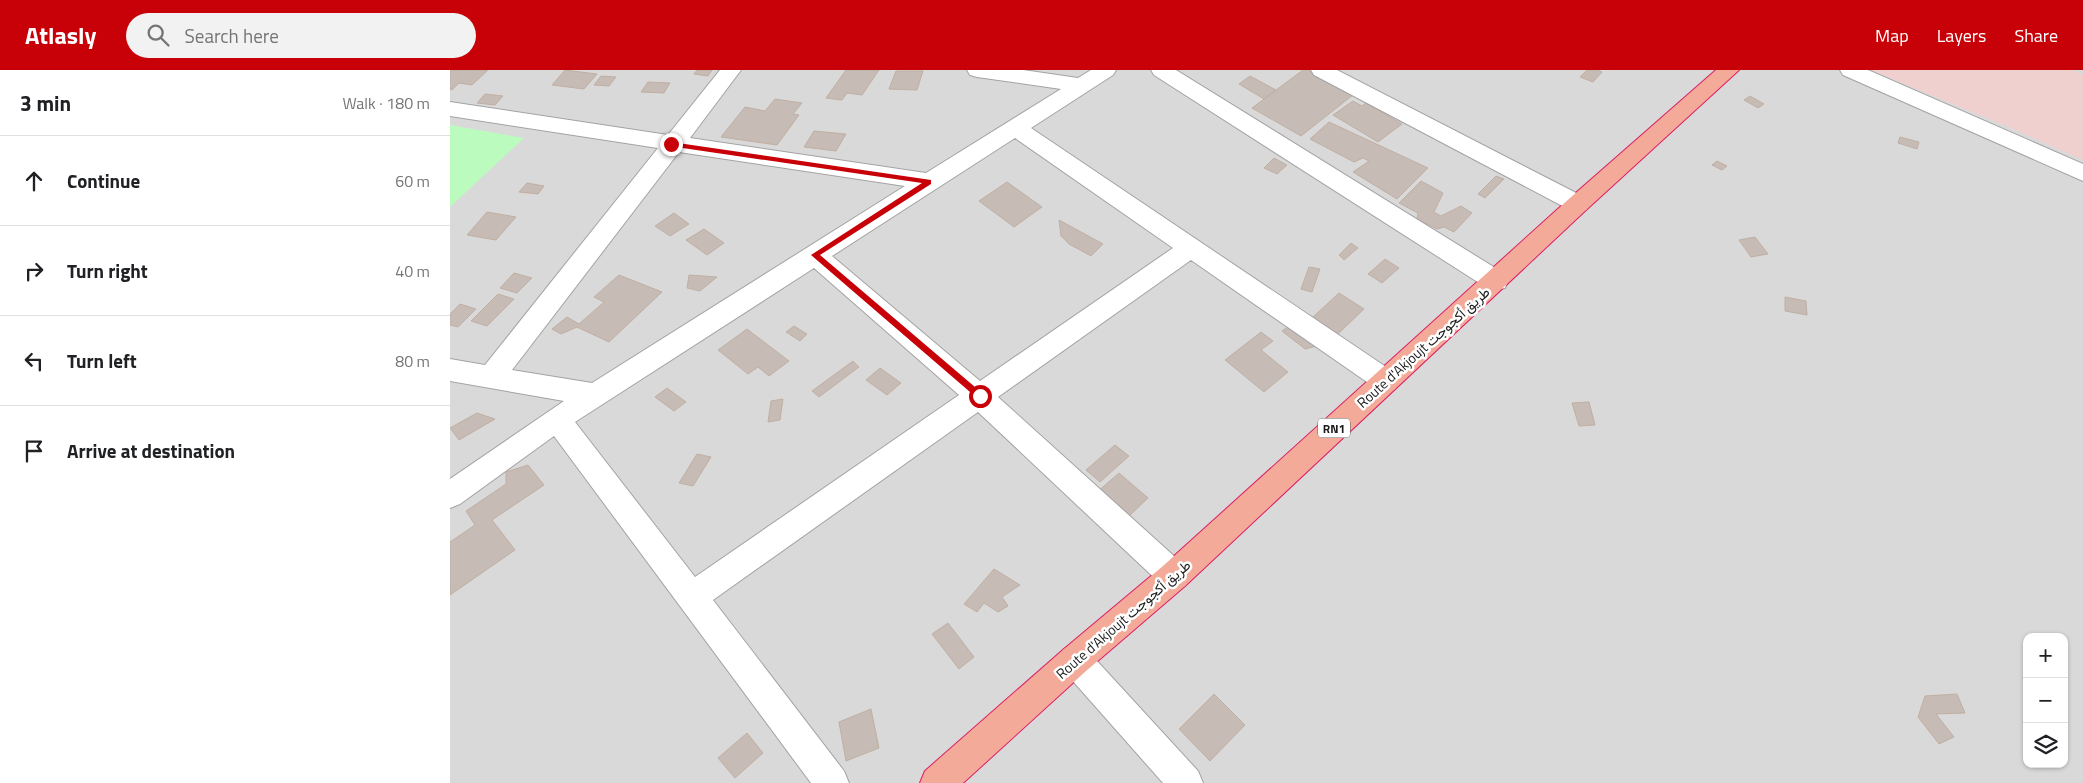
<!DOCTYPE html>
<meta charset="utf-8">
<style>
body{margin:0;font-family:"Titillium Web",Vazirmatn,sans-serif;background:#f2f2f2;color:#202124}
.controls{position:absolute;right:15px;bottom:15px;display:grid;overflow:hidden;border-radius:10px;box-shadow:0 1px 4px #0004}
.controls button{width:45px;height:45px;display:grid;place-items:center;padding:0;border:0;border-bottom:1px solid #e0e0e0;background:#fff;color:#202124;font:25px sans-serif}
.stop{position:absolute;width:15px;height:15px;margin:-11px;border:4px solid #c80007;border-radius:50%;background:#fff}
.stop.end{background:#c80007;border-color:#fff;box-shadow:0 1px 5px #0008}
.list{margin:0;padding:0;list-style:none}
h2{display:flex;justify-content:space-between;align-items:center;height:65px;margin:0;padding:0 20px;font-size:21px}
h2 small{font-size:16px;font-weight:400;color:#757577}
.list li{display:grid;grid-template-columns:32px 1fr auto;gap:15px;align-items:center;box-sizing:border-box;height:90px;padding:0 20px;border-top:1px solid #e0e0e0}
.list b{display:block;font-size:19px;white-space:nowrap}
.list em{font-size:16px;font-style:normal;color:#757577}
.icon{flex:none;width:28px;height:28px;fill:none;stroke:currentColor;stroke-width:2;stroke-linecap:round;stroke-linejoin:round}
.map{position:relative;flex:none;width:1633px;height:713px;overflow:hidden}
header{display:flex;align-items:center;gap:30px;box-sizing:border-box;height:70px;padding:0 25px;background:#c80007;color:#fff}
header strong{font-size:24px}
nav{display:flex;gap:28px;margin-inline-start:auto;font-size:18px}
.search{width:350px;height:45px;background:#f2f2f2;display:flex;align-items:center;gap:12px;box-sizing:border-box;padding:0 18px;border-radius:28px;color:#757577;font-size:19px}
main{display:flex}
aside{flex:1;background:#fff}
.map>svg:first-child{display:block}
</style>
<header>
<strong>Atlasly</strong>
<div class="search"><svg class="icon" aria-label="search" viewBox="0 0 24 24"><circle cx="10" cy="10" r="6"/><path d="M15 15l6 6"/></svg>Search here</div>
<nav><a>Map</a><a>Layers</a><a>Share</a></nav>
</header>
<main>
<aside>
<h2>3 min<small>Walk · 180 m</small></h2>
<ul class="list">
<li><svg class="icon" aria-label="ahead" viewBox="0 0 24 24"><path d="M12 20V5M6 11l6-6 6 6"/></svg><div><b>Continue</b></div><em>60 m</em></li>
<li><svg class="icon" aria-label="right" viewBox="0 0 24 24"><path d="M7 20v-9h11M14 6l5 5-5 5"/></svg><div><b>Turn right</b></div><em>40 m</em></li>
<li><svg class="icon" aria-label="left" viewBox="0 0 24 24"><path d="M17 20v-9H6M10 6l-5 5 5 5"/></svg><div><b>Turn left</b></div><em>80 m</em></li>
<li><svg class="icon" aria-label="arrive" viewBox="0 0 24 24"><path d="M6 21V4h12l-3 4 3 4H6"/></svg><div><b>Arrive at destination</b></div></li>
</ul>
</aside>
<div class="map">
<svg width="1633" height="713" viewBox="0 0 1633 713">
<rect width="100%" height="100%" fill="#eee9e1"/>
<path fill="#dad9d9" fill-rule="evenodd" d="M0,0H1633V713H0ZM1577,567H1614V694H1577Z"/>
<path fill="#f0d0cf" d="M1420,0H1622L1633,5V90L1561,58Z"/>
<path fill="#bbfbbe" d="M0,55L74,68L0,137Z"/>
<path fill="#c6bbb5" stroke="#c0afa3" d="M0,0H38L22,15L9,13L2,20L0,19Z
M115,0L147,4L134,19L102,15Z
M247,0H262L258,6L244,4Z
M396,0H429L412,25L397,23L392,30L376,28Z
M853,0H858L903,25L851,66L802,38Z
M1137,0H1147L1152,2L1143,12L1130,7Z
M446,1H473L467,20L439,19Z
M151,6L166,7L159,16L144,15Z
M800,6L826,20L814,29L789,14Z
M198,12L220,13L214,23L191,22Z
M35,24L53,26L45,35L27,33Z
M1300,26L1314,34L1308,38L1294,30Z
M325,29L352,33L343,44L349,45L327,75L271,67L295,37L315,41Z
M903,31L912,36L916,33L952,54L928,72L883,45Z
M879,52L978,98L947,129L903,102L919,91L913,88L904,92L860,69Z
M364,61L396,64L386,81L354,77Z
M1450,67L1469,72L1467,79L1448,73Z
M824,88L837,95L827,104L814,98Z
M1267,91L1277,96L1272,100L1262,95Z
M1046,106L1054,109L1035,128L1028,124Z
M971,111L993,123L984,142L991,146L1011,136L1022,143L1004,162L994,157L987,159L967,149L968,143L949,133Z
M557,112L592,137L564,157L529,131Z
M77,113L94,116L88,124L69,122Z
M37,142L66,147L46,170L17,165Z
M224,143L239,154L220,166L205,156Z
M609,150L653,174L641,186L619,174L611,166Z
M254,159L274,173L257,185L236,170Z
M1305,167L1318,184L1301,187L1289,170Z
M901,173L908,178L894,190L889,185Z
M935,189L949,198L932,213L918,204Z
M859,197L870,199L862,222L851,219Z
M64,203L82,208L67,223L50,218Z
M169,205L212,222L159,272L127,257L111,264L102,259L117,247L129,254L154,232L144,227Z
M239,205L267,207L250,221L237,218Z
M889,223L914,239L888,264L863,247Z
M48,224L64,229L37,256L21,251Z
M1335,227L1356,231L1357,245L1335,241Z
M10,234L26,239L8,257L0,255V244Z
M844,252L871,275L855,279L832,261Z
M344,256L357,264L350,271L336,262Z
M297,259L339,291L319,306L308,297L298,304L268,280Z
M811,262L823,271L811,280L838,302L814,322L775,290Z
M403,291L409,297L369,327L362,321Z
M430,298L451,313L437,325L416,310Z
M217,318L236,332L224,341L205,327Z
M333,329L330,350L318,352L321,331Z
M1139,332L1145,355L1129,356L1122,333Z
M27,343L45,349L9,370L0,358Z
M665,375L679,386L650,412L636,400Z
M247,384L261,387L243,416L229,413Z
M78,395L94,415L42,450L65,480L0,525V472L25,455L16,441L56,414V402Z
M669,403L698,428L676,449L646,423Z
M544,499L570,515L552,527L558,536L548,542L534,533L527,542L514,534Z
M498,553L524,587L509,599L482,564Z
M764,624L795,655L760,691L729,659Z
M1507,624L1515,643L1486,644L1504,667L1489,674L1468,647L1475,626Z
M421,639L429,678L396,691L389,652Z
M297,663L313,683L285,708L268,688Z"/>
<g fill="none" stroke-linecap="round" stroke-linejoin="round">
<defs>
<path id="minor" d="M270,0H291L240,68L476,103L611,19L527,7L520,5L517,0H573L628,8L641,0H666L663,5L581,58L945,303L949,311L945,319L936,322L927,319L741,190L548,327L735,496L739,506L735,516L724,520L713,516L528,342L263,530L394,701L399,713H361L104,366L10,434L0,438V409L114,331L0,311V289L35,295L208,78L0,46V32L218,65ZM565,68L723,178L530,311L382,186ZM229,82L455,116L142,313L62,300ZM364,198L509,325L245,507L125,352Z
M701,0H726L1055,204L1058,211L1055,218L1046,220L1037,218L704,5Z
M861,0H887L1136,128L1140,134L1136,140L1128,142L1120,140L864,5Z
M1390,0H1418L1633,94V111L1393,5Z
M625,574L636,579L748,701L753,713H713L614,601L609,590L614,579Z"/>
<path id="trunk" d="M1266,0H1289L1136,140L735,516L636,601L513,713H470L475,701L614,579L713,496L1120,128Z"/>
</defs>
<use href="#minor" stroke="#a3a3a3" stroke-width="2"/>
<use href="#trunk" stroke="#dd1e66" stroke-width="2"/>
<use href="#minor" fill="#fff" fill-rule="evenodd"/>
<use href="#trunk" fill="#f4aa98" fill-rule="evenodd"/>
</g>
<path fill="#c80007" d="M221,72L481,110V114L370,185L532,323V328H527L361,185L472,113L219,76L218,74Z"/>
<g text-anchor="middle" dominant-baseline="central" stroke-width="5" stroke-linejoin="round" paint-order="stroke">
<rect fill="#fff" stroke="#606060" stroke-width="1" x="868" y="348.5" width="32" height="19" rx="4"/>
<g font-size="12" font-weight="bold" fill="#1c1c1c">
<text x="884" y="358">RN1</text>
</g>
<g font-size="14" fill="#1c1c1c" stroke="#fff">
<text transform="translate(973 277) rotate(-42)">Route d'Akjoujt طريق أكجوجت</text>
<text transform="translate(673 549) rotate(-41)">Route d'Akjoujt طريق أكجوجت</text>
</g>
</g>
</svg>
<div class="controls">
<button>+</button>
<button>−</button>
<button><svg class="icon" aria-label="layers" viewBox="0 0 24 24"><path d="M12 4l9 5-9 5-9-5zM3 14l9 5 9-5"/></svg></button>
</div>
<div class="stop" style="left:530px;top:326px"></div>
<div class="stop end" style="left:221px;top:74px"></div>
</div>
</main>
